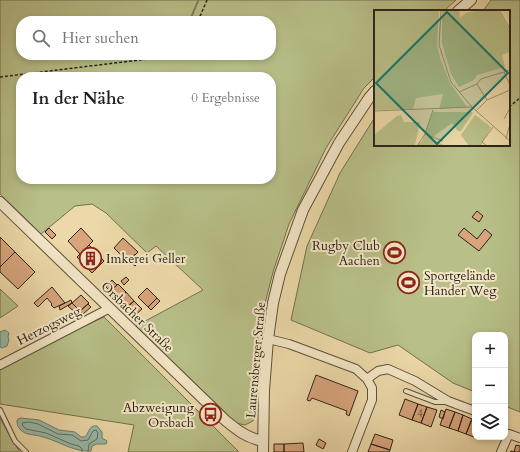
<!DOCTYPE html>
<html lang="de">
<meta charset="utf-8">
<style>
body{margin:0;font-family:Cardo,serif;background:#f6f6f6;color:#202124}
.controls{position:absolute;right:12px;bottom:12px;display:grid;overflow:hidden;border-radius:8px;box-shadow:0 2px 6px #0003}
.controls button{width:36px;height:36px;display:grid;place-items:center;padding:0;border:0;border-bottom:1px solid #e0e0e0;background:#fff;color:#202124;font:20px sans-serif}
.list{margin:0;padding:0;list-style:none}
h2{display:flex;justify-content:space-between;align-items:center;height:52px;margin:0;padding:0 16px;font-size:17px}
h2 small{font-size:13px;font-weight:400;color:#757577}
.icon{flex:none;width:22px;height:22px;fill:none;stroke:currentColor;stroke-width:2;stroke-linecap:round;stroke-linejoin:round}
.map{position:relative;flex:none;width:520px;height:452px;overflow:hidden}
.search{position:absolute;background:#fff;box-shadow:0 2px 6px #0003;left:16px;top:16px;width:260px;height:44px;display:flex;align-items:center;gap:10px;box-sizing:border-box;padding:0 14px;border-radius:16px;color:#757577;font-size:15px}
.panel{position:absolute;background:#fff;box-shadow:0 2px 6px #0003;left:16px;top:72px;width:260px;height:112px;border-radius:16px}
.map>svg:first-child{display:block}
</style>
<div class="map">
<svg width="520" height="452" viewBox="0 0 520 452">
<rect width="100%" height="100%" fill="#ecd8a8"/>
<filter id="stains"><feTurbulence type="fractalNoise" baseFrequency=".005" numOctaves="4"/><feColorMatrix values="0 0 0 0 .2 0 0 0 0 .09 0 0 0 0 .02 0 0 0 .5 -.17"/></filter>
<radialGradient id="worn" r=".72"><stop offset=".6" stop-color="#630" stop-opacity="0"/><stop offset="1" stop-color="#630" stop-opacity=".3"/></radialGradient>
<path fill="#b8bf88" stroke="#727150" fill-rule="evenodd" d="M0,0H198L189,21H21V55H271V21H190L199,0H456L444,11H375V77L364,88L326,148L289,224L273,272L258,331L256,412L253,421L245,425L236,423L136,326L203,290L156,246L147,253L106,213L92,204L75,206L41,234L0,194ZM21,77H271V179H21Z
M491,0H520V412L505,406V335H475V392L453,383L398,345L370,353L291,320L307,246L340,173L375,117V145H509V11H483Z
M0,289L18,306L0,318Z
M104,317L239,452H128L134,425L0,404V368L73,331Z
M0,418L14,443L20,452H0Z"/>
<path fill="#99baa8" stroke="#6d7e6e" d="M5,330L9,333L8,337L9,340L7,346L2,348L0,347V332Z
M20,418L39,420L59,430L75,432L81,437H85C90,431 89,425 97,426L102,432V438L107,441L106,444H97L92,446L91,451C73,452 59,441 43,437C36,434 25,436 20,429C17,426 17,423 17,420Z"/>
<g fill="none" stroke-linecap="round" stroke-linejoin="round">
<path stroke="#626e60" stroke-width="1" d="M82,452V449L79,446L71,444L46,433L26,429L23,426L22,423L29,422L38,424L58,434L72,435L81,441L88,440L93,431L96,430L98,433L97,439L89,444L88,452"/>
</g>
<path fill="#d7a47b" stroke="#2c2318" d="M477,211L483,216L479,222L472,217Z
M49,228L56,235L52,239L45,232Z
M81,228L93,241L80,254L68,241Z
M464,228L477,239L485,229L492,235L479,251L458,235Z
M0,237L15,252L0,267Z
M123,238L138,252L128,262L114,248Z
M89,245L104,261L92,273L77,257Z
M15,252L35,272L18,289L0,272V267Z
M135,254L141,260L135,266L129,261Z
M126,277L129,280L124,285L121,281Z
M112,280L117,285L110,291L106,287Z
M118,284L126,292L116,302L108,294Z
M52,287L65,303L54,308L51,305L52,304L47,298L38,307L34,303Z
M147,288L157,298L148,307L138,297Z
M126,292L134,301L124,310L116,302Z
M81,295L89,303L80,311L72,303Z
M157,298L160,301L151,310L148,307Z
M71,300L72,303L60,310L59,306Z
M134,301L142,309L132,318L124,310Z
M72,303L80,311L77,314L68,306Z
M88,304L91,307L83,314L80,311Z
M316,375L358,391L349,416L346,414L347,411L312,398L310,401L307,400Z
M405,399L418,404L412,420L399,415Z
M418,404L427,407L421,423L412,420Z
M427,407L437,410L431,427L421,423Z
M446,409L455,412L449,428L440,425Z
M441,410L445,412L443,419L439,417Z
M455,412L463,415L458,431L449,428Z
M463,415L472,419L466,434L458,431Z
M471,421L475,423L474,437L466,434Z
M375,434L393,440L390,450L371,444Z
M319,439L326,443L323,449L316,445Z
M303,443L304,452H284V444Z
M274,444H284V452H274Z
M371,444L390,450L389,452H368Z
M516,445L520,446V452H510L511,451L514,452Z"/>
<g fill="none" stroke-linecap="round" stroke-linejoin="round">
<defs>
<path id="service" d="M406,391L435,402H446
M0,410L15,441L26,452"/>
<path id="minor" d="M268,339L289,344L356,369L367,379L372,388V400L352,452
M0,365L110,308
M367,379L378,371L388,369L415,381L448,401L475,411
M501,452L509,434L520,438"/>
<path id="tertiary" d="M458,11L471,0
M0,202L225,420C237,430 247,438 263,441
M263,452L264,390L268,339L273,303L280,274L303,210L339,143L369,98L375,91"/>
</defs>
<use href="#service" stroke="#5c503c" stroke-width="6"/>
<use href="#minor" stroke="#5c503c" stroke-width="10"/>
<use href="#tertiary" stroke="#5c503c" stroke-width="12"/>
<path stroke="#2c2318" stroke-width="1.5" stroke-dasharray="3 2" stroke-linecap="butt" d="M198,21L207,0
M0,77L156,58L175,55
M509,107L520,98"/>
<use href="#service" stroke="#f3e6c6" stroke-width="4"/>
<use href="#minor" stroke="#f3e6c6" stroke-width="8"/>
<use href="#tertiary" stroke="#f3e6c6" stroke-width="10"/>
</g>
<defs>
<symbol id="stadium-ring" viewBox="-11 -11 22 22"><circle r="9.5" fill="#f3e6c6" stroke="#8f2418" stroke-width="1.5"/><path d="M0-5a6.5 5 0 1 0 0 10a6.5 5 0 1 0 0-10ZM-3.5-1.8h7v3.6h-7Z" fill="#8f2418"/></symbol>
<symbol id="building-ring" viewBox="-11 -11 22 22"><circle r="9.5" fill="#f3e6c6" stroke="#8f2418" stroke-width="1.5"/><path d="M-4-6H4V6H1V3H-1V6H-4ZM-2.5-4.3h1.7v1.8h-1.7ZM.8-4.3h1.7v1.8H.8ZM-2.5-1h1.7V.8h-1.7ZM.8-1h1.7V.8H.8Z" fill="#8f2418"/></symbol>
<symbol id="bus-ring" viewBox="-11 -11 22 22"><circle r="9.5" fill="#f3e6c6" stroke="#8f2418" stroke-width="1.5"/><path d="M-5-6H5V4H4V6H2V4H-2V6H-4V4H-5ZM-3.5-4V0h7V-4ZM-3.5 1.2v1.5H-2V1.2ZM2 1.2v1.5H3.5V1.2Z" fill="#8f2418"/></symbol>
</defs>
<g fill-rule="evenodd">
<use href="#stadium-ring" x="382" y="240" width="25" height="25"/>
<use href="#building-ring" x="78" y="246" width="25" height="25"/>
<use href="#stadium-ring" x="396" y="270" width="25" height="25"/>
<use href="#bus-ring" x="198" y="402" width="25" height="25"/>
</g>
<g text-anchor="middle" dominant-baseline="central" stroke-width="4" stroke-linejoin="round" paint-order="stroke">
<g font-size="11" fill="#574331">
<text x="420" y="413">4</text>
</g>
<g font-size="13" fill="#2c2318" stroke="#f3e6c6" text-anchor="end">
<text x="380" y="246">Rugby Club<tspan x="380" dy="15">Aachen</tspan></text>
<text x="106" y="259" text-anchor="start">Imkerei Geller</text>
<text x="424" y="276" text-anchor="start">Sportgelände<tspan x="424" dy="15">Hander Weg</tspan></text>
<text x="194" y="408">Abzweigung<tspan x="194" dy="15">Orsbach</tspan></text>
</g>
<g font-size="13" fill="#2c2318" stroke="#f3e6c6">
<text transform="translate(137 317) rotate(44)">Orsbacher Straße</text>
<text transform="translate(49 326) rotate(-27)">Herzogsweg</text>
<text transform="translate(256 360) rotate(-85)">Laurensberger Straße</text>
</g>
</g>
<g transform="translate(374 10)">
<rect width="136" height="136" fill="#ecd8a8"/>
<path d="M0,0H65L63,35L66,48L76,73L93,97L65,99L69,84L42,88L39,99L0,100ZM68,0H85L86,8L92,3L102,1L124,0L136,21V42L128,45L131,57L103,65L100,70L85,77L77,64L68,33ZM59,102H98L99,103L87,121H84L78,113L56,129L72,136H43L48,131ZM27,105L30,112H46L41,135L0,136V125L23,106ZM101,105L117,117L107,136H95L87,125Z" fill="#b8bf88"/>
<path fill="none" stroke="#9f906e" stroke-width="1" d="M67,0L65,35L77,72L98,97L136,131M125,0L136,19M136,60L130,62L136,75M103,74L107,69L130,62M85,82L103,74L113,90M0,101L98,97M102,101L113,90L136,80M130,109L136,98M51,124L69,131M132,129L135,117M43,136L51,124L59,100M113,136L108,132L119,117"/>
<path fill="#0f766e" fill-opacity="0.15" stroke="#0f766e" stroke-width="2" d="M73,2L134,63L63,134L2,73Z"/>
<rect width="136" height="136" fill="none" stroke="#2c2318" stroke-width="2"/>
</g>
<rect width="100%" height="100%" filter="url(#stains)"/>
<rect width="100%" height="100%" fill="url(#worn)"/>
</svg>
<div class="controls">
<button>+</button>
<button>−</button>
<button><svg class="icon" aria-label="layers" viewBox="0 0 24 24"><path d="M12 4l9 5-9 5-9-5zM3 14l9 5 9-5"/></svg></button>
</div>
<div class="search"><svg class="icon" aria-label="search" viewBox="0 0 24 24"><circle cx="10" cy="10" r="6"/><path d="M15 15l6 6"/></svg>Hier suchen</div>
<section class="panel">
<h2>In der Nähe<small>0 Ergebnisse</small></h2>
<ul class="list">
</ul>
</section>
</div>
